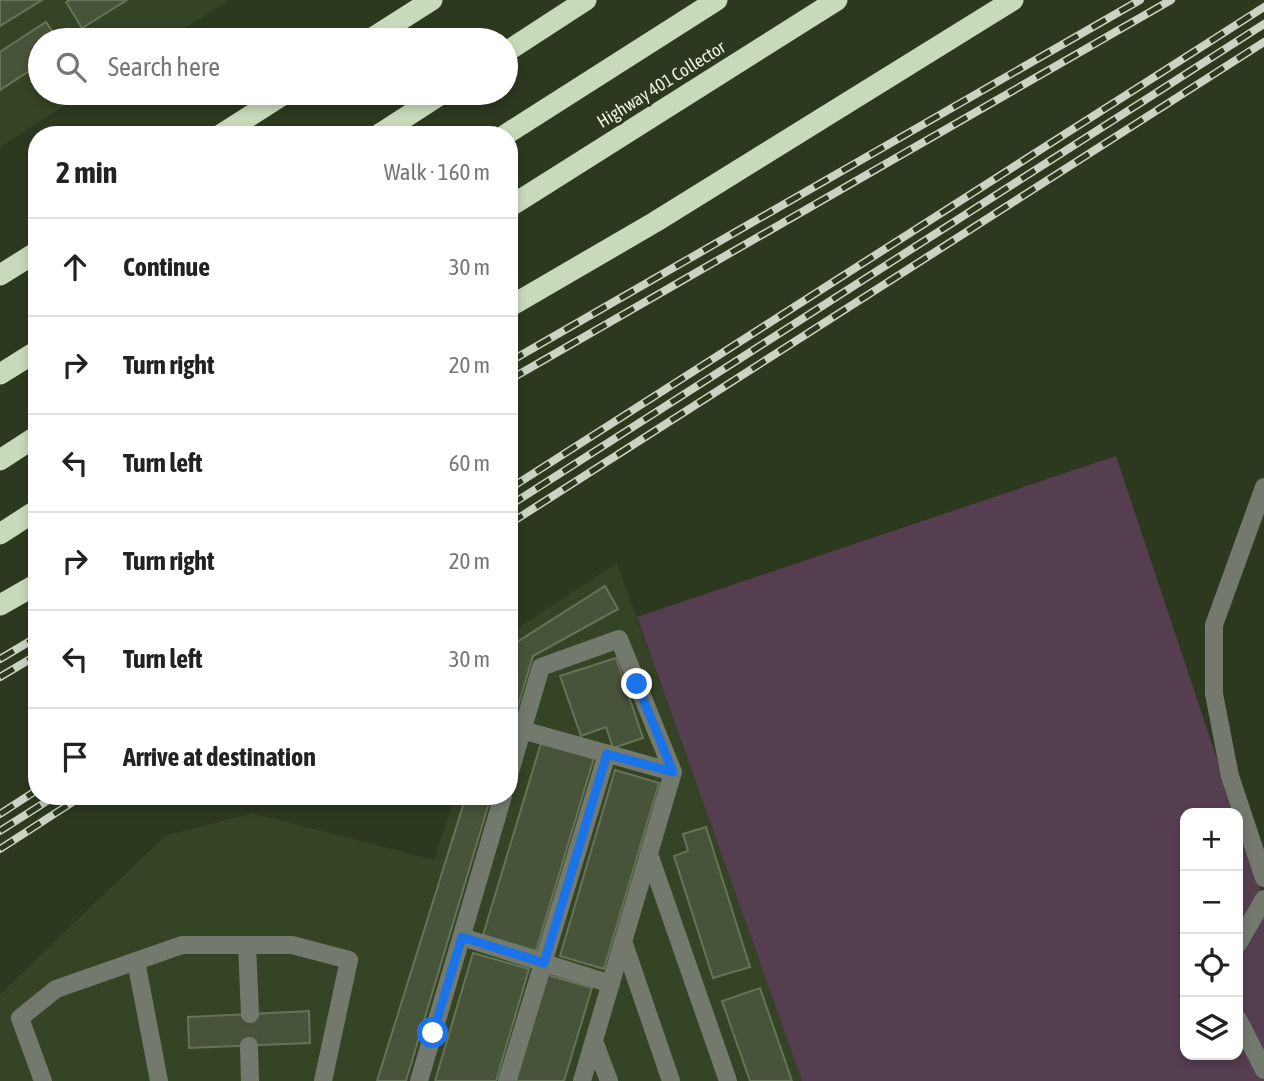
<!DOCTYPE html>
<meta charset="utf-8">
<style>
body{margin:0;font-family:"Asap Condensed",sans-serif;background:#f6f6f6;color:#222}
.controls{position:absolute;right:21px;bottom:21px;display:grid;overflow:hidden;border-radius:14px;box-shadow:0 4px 10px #0003}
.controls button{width:63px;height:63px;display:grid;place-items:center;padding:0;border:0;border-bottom:2px solid #e0e0e0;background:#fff;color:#222;font:35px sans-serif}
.stop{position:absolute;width:21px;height:21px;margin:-16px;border:5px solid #1a73e8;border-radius:50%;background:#fff}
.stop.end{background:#1a73e8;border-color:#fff;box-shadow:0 2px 7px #0008}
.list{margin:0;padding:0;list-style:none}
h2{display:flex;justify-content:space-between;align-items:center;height:91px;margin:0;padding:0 28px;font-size:30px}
h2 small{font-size:23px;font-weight:400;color:#767676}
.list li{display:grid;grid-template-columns:46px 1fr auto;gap:21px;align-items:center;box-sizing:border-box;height:98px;padding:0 28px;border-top:2px solid #e0e0e0}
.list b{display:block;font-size:26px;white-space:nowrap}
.list em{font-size:23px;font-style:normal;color:#767676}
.icon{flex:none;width:38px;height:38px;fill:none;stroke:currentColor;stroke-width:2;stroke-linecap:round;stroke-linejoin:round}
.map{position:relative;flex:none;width:1264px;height:1081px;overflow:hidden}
.search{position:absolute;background:#fff;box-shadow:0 4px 10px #0003;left:28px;top:28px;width:490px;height:77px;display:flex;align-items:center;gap:18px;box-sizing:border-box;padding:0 24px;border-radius:38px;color:#767676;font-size:26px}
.panel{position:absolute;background:#fff;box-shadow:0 4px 10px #0003;left:28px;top:126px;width:490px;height:679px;border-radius:28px}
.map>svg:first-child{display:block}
</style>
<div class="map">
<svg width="1264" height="1081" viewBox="0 0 1264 1081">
<rect width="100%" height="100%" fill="#2c391f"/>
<path fill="#354424" d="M0,0H229L166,40H40V93H84L0,147Z
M617,563L802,1081H0V994L165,836L252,813L434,860L455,796H509V634Z"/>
<path fill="#563e51" d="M1116,456L1235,813H1185V1055H1238V822L1264,901V1081H802L637,617Z"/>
<path fill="#475439" stroke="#657357" stroke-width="2" d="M0,0H42L0,26Z
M70,0H127L82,28L66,2Z
M46,22L58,40H40V64L0,90V52Z
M605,586L618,609L533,656L509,736V660L514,644Z
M616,658L643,738L613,748L606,727L581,736L560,676Z
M541,743L594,758L536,951L483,935Z
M615,770L659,783L604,969L560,956Z
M466,796H491L406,1081H377Z
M706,827L750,967L713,978L674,856L688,851L683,834Z
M473,953L529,969L496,1081H435Z
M548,975L592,988L564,1081H516Z
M760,988L792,1081H750L722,1001Z
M309,1011L310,1043L189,1048L188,1017Z"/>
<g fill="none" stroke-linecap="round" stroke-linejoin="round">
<path stroke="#48553c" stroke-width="18" stroke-dasharray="18 9" stroke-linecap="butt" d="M249,1046L250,1014"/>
<path stroke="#737a6d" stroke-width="18" d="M1264,487L1214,625V694L1230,776L1264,878
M509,775L541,667L619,639L673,772L522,730
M649,854L728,1081
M462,937L611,984
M623,941L671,1081
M1238,944L1264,899
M247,945L250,1014
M136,961L159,1081
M1238,1019L1264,1070
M594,1041L609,1081
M249,1046L250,1081
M43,1081L20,1018L56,989L182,945H292L349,960L323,1081
M419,1081L503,796
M507,1081L607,754
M582,1081L673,772"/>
<path stroke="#c9daba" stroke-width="21" d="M369,40L432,0
M506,52L586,0
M220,135L286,93
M378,135L443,93
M505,135L717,0
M509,207L837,0
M0,275L37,252
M509,307L655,222L1013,0
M0,374L37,351
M0,460L37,436
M0,534L37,510
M0,605L37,584"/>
<defs>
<path id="rail" d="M509,362L1140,0
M509,380L1171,0
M509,489L1264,7
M509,506L1264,24
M509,524L1264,42
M0,659L37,637
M0,677L37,655
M0,814L37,790
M0,831L55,796
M0,849L82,796"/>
</defs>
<use href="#rail" stroke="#cbd4c2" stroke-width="8"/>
<use href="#rail" stroke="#2c391f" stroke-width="5" stroke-dasharray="16" stroke-linecap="butt"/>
</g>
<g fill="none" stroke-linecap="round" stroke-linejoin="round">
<path stroke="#1a73e8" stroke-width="9" d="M433,1033L462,937L544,963L607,754L673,772L637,684"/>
</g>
<g text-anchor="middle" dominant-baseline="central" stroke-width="6" stroke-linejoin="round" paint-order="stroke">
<g font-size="18" fill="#eaf2e2" stroke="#2c391f">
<text transform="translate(661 84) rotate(-32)">Highway 401 Collector</text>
</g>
</g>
</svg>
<div class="controls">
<button>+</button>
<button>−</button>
<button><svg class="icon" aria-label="locate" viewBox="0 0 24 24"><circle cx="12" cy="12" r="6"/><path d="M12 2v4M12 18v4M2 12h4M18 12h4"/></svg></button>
<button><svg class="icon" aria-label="layers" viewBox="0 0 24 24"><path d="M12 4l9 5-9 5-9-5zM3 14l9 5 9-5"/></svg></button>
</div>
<div class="stop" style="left:433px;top:1033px"></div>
<div class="stop end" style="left:637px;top:684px"></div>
<div class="search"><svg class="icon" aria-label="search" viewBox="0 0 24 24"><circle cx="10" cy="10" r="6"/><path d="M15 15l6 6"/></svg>Search here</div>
<section class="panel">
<h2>2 min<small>Walk · 160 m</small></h2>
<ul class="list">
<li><svg class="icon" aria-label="ahead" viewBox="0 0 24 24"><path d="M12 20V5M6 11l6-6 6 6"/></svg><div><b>Continue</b></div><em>30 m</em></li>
<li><svg class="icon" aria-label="right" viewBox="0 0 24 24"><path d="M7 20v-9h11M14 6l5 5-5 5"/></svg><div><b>Turn right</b></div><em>20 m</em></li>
<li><svg class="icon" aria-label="left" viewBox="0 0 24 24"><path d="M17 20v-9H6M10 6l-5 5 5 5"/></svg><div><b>Turn left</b></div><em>60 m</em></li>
<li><svg class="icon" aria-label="right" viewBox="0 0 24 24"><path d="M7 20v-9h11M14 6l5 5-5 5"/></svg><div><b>Turn right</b></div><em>20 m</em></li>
<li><svg class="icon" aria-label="left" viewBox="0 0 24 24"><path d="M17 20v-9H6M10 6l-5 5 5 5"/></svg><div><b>Turn left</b></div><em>30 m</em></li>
<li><svg class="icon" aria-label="arrive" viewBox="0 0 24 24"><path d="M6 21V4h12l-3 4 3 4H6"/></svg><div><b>Arrive at destination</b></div></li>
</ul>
</section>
</div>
